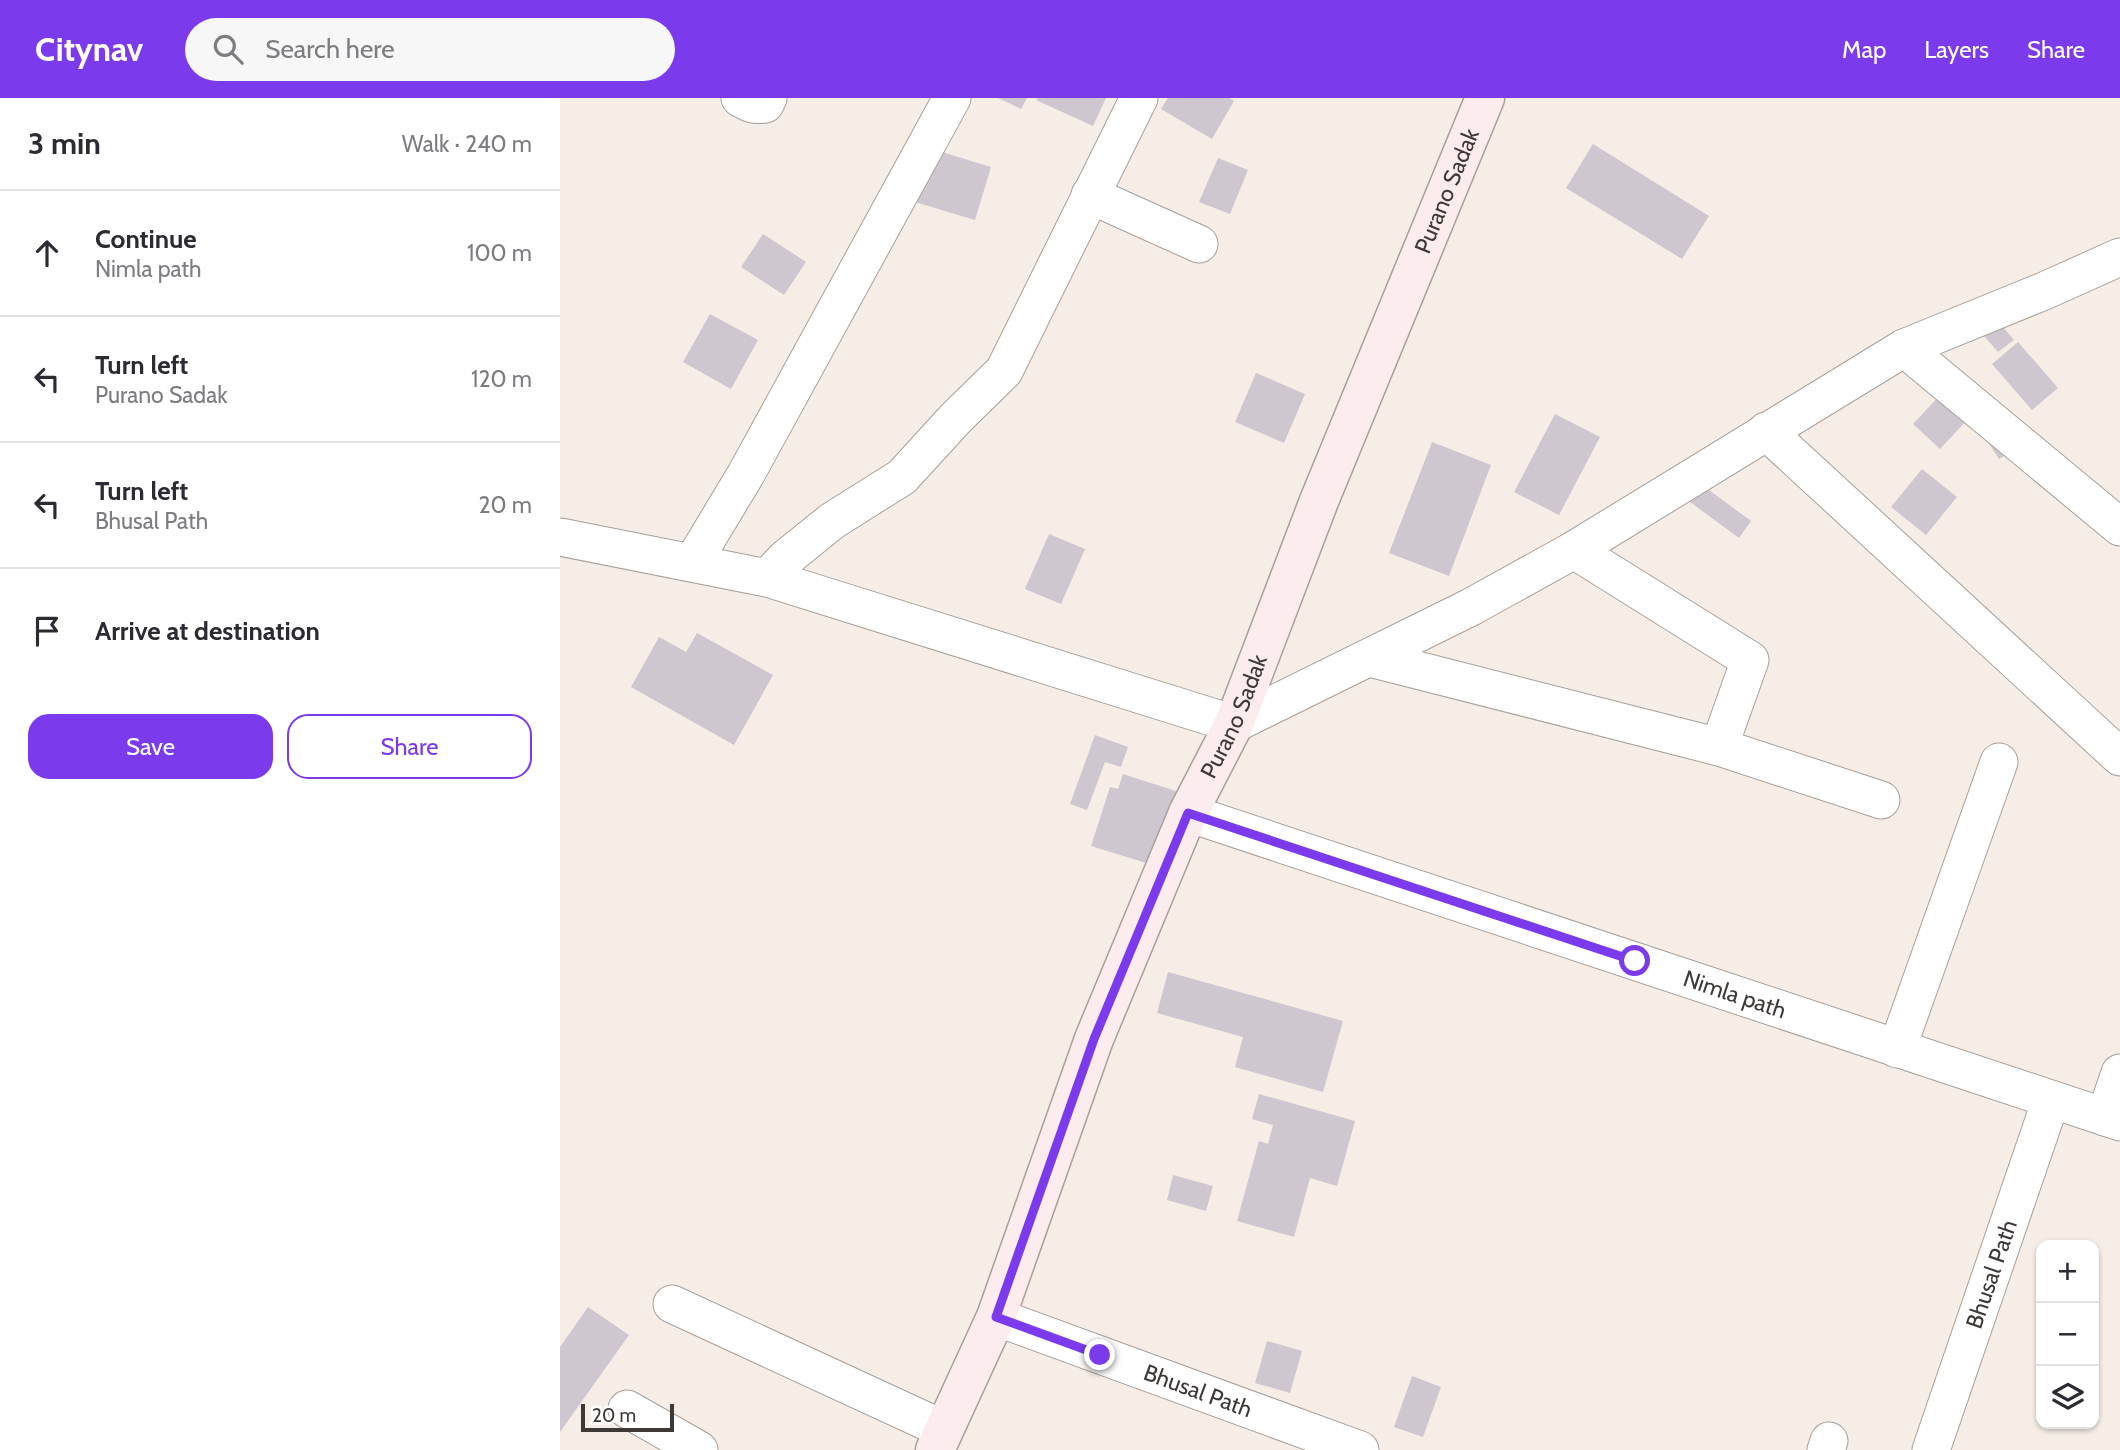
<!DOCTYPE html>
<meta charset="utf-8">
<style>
body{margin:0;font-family:Cabin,sans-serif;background:#f7f7f7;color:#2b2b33}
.controls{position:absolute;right:21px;bottom:21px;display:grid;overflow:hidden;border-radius:14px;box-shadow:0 2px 5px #0004}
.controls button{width:63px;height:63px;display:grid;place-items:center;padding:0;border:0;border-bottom:2px solid #e1e1e2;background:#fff;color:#2b2b33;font:35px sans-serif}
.scale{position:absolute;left:21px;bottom:18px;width:93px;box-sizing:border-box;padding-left:7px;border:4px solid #3d3937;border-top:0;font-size:19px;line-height:24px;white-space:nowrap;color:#3d3937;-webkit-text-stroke:5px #fff;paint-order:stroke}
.stop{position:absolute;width:21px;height:21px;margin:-16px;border:5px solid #7c3aed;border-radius:50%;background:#fff}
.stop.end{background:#7c3aed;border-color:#fff;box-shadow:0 2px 7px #0008}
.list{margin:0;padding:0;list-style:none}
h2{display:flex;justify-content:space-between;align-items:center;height:91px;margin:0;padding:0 28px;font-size:30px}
h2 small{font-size:23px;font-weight:400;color:#7c7c81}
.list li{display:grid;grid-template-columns:46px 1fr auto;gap:21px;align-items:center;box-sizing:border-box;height:126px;padding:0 28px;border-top:2px solid #e1e1e2}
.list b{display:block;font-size:26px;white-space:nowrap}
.list p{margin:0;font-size:23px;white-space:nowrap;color:#7c7c81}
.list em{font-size:23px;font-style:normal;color:#7c7c81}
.actions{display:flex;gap:14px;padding:21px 28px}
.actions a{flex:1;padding:16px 0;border:2px solid #7c3aed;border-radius:21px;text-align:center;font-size:24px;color:#7c3aed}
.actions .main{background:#7c3aed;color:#fff}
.icon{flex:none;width:38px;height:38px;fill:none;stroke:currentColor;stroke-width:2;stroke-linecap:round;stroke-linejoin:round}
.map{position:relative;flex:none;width:1560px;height:1352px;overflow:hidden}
header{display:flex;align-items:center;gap:42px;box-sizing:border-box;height:98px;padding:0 35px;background:#7c3aed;color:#fff}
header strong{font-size:33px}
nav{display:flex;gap:38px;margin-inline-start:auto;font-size:24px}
.search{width:490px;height:63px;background:#f7f7f7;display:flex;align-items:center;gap:18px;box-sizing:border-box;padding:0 24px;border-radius:38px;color:#7c7c81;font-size:26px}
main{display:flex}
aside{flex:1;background:#fff}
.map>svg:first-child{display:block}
</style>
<header>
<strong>Citynav</strong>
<div class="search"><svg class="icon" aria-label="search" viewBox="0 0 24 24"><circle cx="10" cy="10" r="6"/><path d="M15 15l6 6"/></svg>Search here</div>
<nav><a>Map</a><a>Layers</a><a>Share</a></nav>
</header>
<main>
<aside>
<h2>3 min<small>Walk · 240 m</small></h2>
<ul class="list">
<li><svg class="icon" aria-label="ahead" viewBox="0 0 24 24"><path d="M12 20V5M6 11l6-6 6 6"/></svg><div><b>Continue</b><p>Nimla path</p></div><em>100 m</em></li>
<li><svg class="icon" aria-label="left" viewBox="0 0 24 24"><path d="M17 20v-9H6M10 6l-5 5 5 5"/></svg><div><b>Turn left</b><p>Purano Sadak</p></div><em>120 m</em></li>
<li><svg class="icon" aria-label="left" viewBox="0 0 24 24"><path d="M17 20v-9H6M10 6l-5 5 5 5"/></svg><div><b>Turn left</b><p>Bhusal Path</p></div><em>20 m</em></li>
<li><svg class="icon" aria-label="arrive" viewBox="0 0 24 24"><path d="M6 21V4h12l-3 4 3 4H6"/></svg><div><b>Arrive at destination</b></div></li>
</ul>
<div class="actions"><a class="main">Save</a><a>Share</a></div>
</aside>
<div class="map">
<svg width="1560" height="1352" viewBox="0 0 1560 1352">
<rect width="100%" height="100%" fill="#f5ede6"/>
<path fill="#cfc7cf" d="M438,0H467L461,11Z
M478,0H546L533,28L476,2Z
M608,0H669L674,3L652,41L601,11Z
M1033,46L1149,118L1122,161L1006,90Z
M372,51L431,69L415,122L355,104Z
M658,60L688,72L670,116L639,104Z
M203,136L246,164L224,197L181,169Z
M1426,209L1454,242L1438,254L1418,231Z
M150,216L198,242L171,291L123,264Z
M1458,244L1498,290L1472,312L1432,266Z
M696,275L745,296L724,345L675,324Z
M1382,295L1409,320L1380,351L1353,326Z
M995,316L1040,339L999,417L954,394Z
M1444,334L1455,351L1439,361L1428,344Z
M872,344L931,367L889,478L829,455Z
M1362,371L1397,399L1366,437L1331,409Z
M1134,381L1191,423L1179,440L1122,398Z
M489,436L525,451L501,506L465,491Z
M137,535L213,577L174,647L71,589L99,539L126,554Z
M535,637L568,649L561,669L545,664L527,712L510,706Z
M563,676L622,695L599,769L531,748L550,689L558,691Z
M608,874L783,923L763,994L675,969L683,939L597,915Z
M699,996L795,1023L777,1088L750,1080L734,1139L677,1123L699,1043L708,1046L713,1027L692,1021Z
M613,1077L653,1088L646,1113L607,1102Z
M28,1209L69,1237L0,1334V1249Z
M707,1243L742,1253L730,1295L695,1285Z
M852,1278L881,1289L863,1339L834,1329Z"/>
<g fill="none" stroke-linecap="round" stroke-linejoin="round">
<defs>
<g id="street">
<path d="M180,0C189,5 194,8 205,6L208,0"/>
<path d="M530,97L639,146"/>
<path d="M1344,250L1560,429"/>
<path d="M1206,333L1560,659"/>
<path d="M0,439L207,480L674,626L911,509L1014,452L1344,250L1484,193L1560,159"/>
<path d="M1014,452L1190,562L1159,649"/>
<path d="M133,464L186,376L392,0"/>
<path d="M207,480L225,461L272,423L342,379L395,321L444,273L579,0"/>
<path d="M810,560L1159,649L1321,702"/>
<path id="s1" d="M628,715L1560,1024"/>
<path d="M1337,951L1439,664"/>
<path d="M1545,1019L1560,975"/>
<path d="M112,1206L383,1331"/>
<path id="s2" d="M436,1219L800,1352"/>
<path d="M67,1311L139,1352"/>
<path d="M1266,1352L1269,1343"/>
<path id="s3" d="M1371,1352L1491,1002"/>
</g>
<g id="secondary">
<path id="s4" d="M375,1352L436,1219L534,941L628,715L674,626L759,403L925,0"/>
</g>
</defs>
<use href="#street" stroke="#a79f99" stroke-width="39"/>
<use href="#secondary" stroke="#a79f99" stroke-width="41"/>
<use href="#street" stroke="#fff" stroke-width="37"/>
<use href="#secondary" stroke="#fceced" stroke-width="38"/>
</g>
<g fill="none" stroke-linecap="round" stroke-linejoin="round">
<path stroke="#7c3aed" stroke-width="9" d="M540,1257L436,1219L534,941L628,715L1075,863"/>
</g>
<g text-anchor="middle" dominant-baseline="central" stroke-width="5" stroke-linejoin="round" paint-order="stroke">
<g font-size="23" fill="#3d3937" stroke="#fff">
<text stroke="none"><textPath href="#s4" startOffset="1360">Purano Sadak</textPath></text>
<text stroke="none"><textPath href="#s4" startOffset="793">Purano Sadak</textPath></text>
<text stroke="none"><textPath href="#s1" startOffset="576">Nimla path</textPath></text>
<text stroke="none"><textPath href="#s3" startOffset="186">Bhusal Path</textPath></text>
<text stroke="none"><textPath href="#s2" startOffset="215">Bhusal Path</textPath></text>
</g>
</g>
</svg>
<div class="controls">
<button>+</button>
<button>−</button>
<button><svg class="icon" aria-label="layers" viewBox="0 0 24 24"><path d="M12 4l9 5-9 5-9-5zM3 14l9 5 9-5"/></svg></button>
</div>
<div class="scale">20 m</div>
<div class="stop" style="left:1075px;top:863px"></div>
<div class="stop end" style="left:540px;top:1257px"></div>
</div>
</main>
